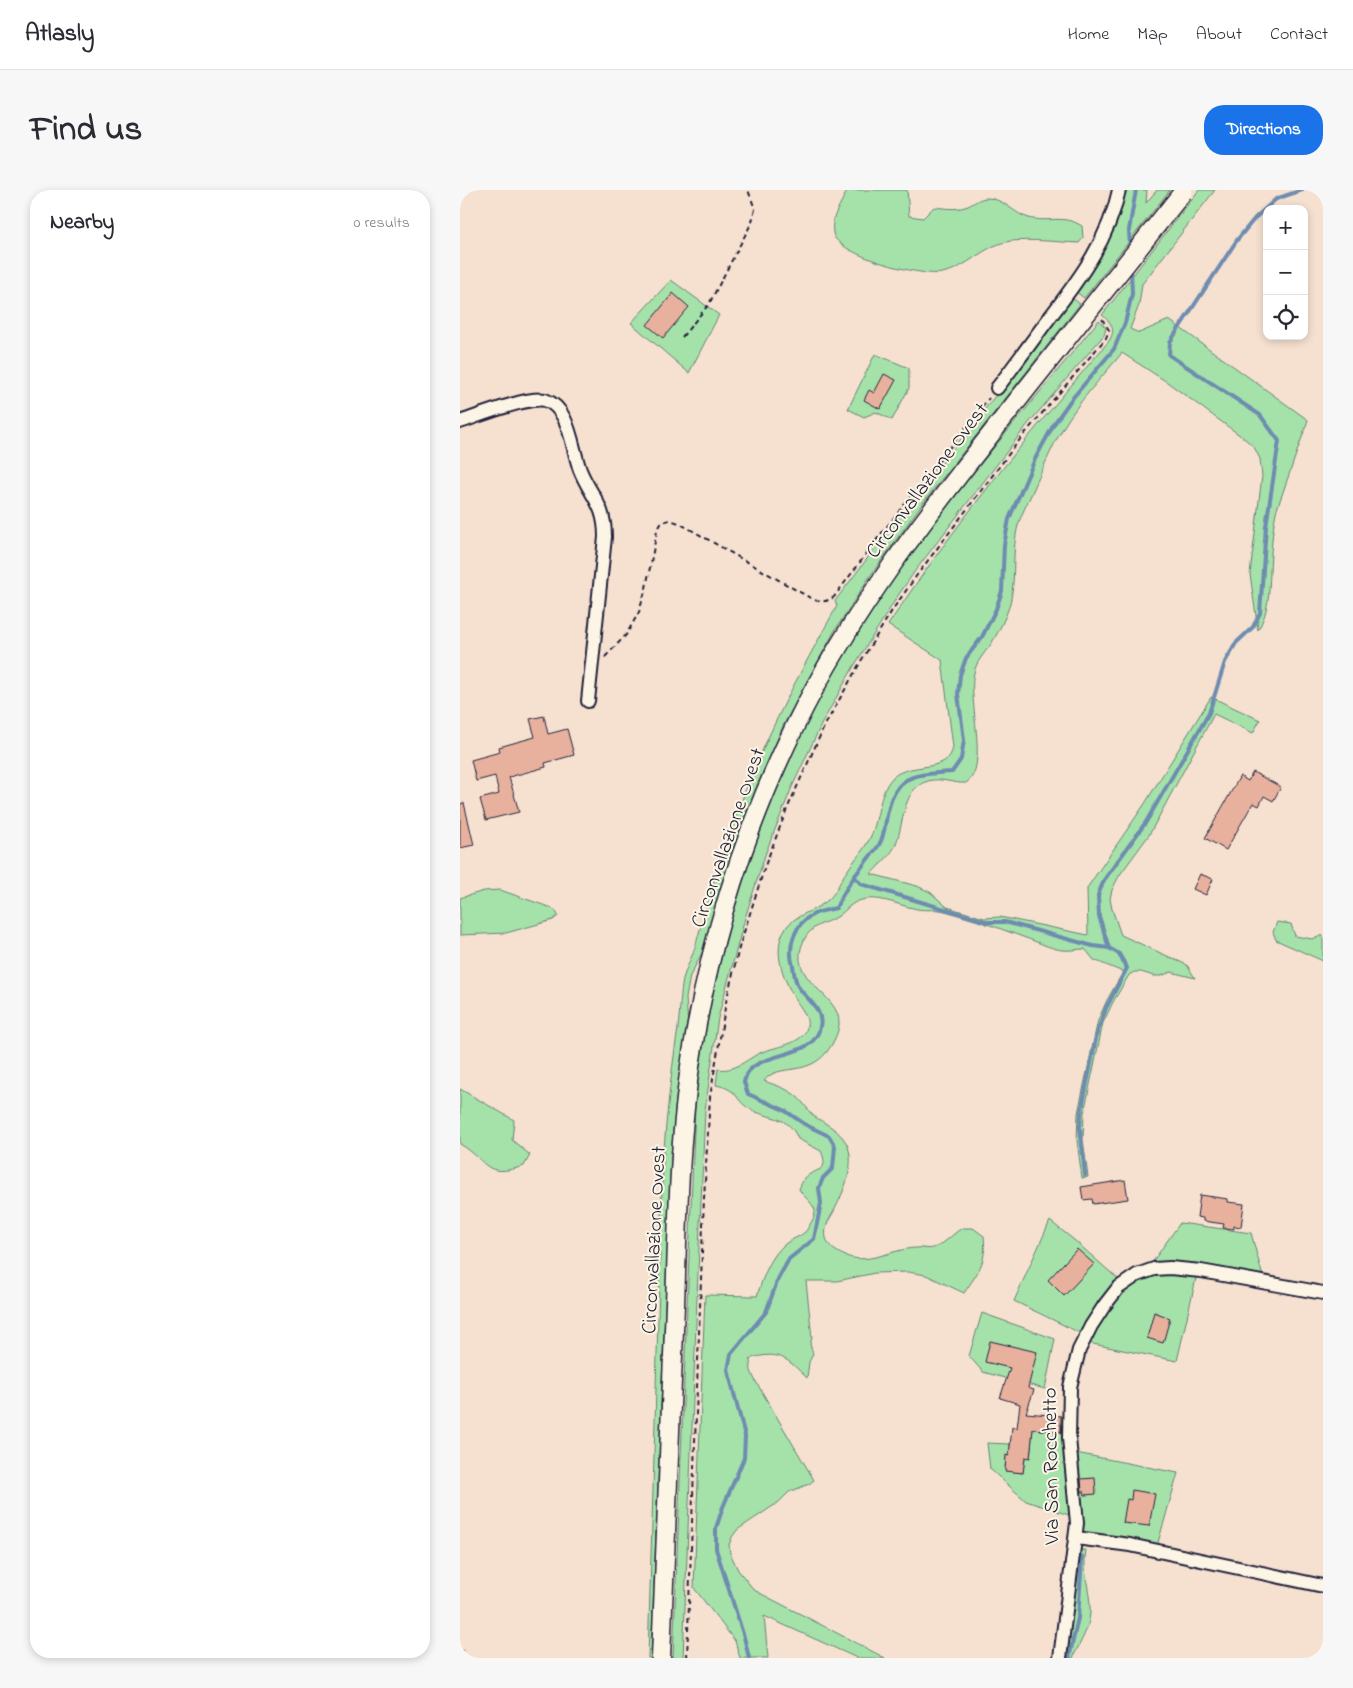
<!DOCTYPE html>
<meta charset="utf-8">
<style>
body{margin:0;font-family:"Indie Flower",sans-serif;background:#f7f7f7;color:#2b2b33}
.controls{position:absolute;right:15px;top:15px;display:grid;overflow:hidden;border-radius:10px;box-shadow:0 2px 8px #0003}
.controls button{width:45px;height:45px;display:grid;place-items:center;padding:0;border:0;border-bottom:1px solid #e1e1e2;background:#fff;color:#2b2b33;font:25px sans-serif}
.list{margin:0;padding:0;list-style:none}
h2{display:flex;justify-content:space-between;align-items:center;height:65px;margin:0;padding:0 20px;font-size:21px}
h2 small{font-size:16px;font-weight:400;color:#7c7c81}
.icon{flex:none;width:28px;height:28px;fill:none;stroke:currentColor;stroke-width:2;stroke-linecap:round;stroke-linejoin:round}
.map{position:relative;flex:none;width:863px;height:1468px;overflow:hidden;border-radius:20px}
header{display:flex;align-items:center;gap:30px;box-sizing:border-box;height:70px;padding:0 25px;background:#fff;border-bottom:1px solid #e1e1e2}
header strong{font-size:24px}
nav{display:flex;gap:28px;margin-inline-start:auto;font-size:18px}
.intro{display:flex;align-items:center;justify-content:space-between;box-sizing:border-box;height:120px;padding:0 30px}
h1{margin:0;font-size:35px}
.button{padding:12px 22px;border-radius:20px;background:#1a73e8;color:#fff;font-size:18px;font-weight:700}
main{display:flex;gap:30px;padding:0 30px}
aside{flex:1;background:#fff;border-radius:20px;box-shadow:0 2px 8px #0003}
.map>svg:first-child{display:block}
</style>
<header>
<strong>Atlasly</strong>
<nav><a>Home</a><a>Map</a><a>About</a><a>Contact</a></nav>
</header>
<div class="intro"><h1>Find us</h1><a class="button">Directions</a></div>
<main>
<aside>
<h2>Nearby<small>0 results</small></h2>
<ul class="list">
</ul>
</aside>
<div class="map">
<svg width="863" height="1468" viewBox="0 0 863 1468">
<rect width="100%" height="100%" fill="#f6e1d0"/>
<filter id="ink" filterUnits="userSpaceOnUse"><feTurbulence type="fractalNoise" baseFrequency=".02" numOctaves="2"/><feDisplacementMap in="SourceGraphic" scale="10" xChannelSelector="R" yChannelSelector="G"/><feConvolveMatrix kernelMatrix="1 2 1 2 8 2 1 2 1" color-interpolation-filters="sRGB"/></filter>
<g filter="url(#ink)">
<path fill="#a5e2aa" stroke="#648272" d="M387,0H447L449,26L463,28L474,17C484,18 496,20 505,17C513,15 518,8 527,8C543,8 554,24 569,28C589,33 603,24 622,36L623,48L619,53C597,52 573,49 551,51C524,54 507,79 482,83C462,87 376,65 373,43C370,26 382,14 387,0Z
M663,0H687L686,13L697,0H710L624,108L615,101C641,64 654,45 663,0Z
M739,0H755L682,94L679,115L670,139L679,143L709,130L848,230L816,322C812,342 811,362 810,382C809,403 809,421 798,440L790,384L802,286L800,269L794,257L785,249L707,192L662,163C642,187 619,211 603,238C591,258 582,281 572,303C566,316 558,330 556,345C552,369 556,393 549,417C545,429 538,443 531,454C524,464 516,472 514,483C507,510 530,578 506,593C493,594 481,587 468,591C440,599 445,637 434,658C429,667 418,676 411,684L457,696L470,702L487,717L524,728L540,727L628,745L627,698L684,615L751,507L800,530L793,543L754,524L689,645L659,686L652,700L650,709L652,719L661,745L727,775L735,788L711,782L701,786H694L681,782H674L669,785L653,812L643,833L624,923L623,949L628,987L622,988L617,951L618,923L638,830L647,810L663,782L634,770L625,759C618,759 610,761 602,760C593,759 582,754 574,751C549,742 524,732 498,725C492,723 486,721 480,720C471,719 463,721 453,718C438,715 417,705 402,710C391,712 386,721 377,727C364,734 351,735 344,750C324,792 382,803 379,835C378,843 375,849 371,856C350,890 319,871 304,891C318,896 333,900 343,913C347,917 350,924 355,927C365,933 375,938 383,948C400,969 383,1003 373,1023C368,1031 364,1038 366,1048C368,1056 374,1060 381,1064C408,1077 429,1059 456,1058C464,1057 469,1061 478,1056C486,1052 494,1043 502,1038H513L524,1046C527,1073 518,1082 504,1103L466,1085L448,1082L415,1083L377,1091H346L352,1148L350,1154L353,1164L349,1172L347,1188C332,1174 324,1162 301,1166C296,1167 294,1166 290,1170L291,1181L295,1190L354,1290L349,1294L329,1302L319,1312L277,1340L272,1347L269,1355L270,1363L278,1380L294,1400L425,1468H397L304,1426L308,1468H280L275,1451L234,1398L245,1105L297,1106C303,1087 310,1067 325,1054C331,1049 340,1047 345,1042C348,1039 356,1025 355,1021C353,1012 343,1007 339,999C341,995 342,991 345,988C354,978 371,983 361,961L338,949C328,924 309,930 290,919C273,909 280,900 256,895L258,879C276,882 286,869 302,862C314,857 331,856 341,847C346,843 348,837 347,830C345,822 338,814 334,807C323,789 312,759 325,739C335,724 356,721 368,710C377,702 380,690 387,681C394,670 403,661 409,650C419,633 418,601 433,587C451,571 489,584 493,557L482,470L428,435C494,335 571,242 649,151C656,140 652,133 642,125Z
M211,90L259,125L229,183L171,133Z
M611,107L620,114L459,318L408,389L374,442L323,536L295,601L274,657L243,761L230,786L226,808L228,836L216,909L211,966L191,1468H188L202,996C204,943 210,891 218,838C220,822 220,806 223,789C226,777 233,766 236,754C253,690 273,628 299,568C322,515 349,466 377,416L375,411L438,328L544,195Z
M639,130L646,138L644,145L568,234L455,381L437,407L394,476L362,533L332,597L306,662L285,728L258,828L245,920L239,1057L223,1468H213L235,916C255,729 327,537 436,384C499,296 571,214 639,130Z
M415,164L449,178V198L432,230L416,222L404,227L388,219Z
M40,700L89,717L96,721L98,726L93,730L46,743L0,745V708L24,701Z
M817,732L831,734L835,746L852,749L863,745V771L816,750L813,742Z
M0,899L54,930L52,950L70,965L64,976C23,989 30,972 0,954Z
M590,1031L614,1050L659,1090L637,1115L620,1143L554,1111Z
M720,1033L791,1043L803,1087L691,1074Z
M698,1083L737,1084L717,1171L628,1153C638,1132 653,1107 673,1094C680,1089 690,1086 698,1083Z
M522,1123L595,1149L585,1199L523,1182L509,1166Z
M573,1239L601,1242L612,1326L566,1311L530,1279L527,1253L550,1254L549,1266H546L545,1281L563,1283L565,1267H570Z
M616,1263L718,1283L697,1356L622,1344V1322Z
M620,1360H626C621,1384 634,1408 629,1431C626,1444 618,1456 613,1468H605Z"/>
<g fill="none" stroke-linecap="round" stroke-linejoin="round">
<path stroke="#6e8cb0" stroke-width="4" d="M670,59L669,40L676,0
M394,686L401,694L528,732H545L633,756L649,758L659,764L667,778L646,818L637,843L621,922L620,937L625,985
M649,758L639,726L638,705L644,690L686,632L749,523L765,472L776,453L793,437L800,423L806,336L819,251L800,225L709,165L710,152L777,50L795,28L816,9L842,0
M289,1468L284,1447L256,1359V1338L263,1317L284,1268L285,1246L268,1180L271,1164L306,1122L318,1089L329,1069L354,1049L361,1013L359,998L363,988L373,978L375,956L369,946L346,935L324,920L288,904L284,892C285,889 286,885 288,882C306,860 354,869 360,837C364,820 348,810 339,798C335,792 334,783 333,776C327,756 334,734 354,724C360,721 369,720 376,718C384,701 393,687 405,673C409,667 415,661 419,655C425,645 425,632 428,621C437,582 457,585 492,582L501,569L504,550L498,504L500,485L506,468L522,447L536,419L542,401L544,355L549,329L575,269L594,234L610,211L654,159L665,133L672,104L671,79
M609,1468L618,1428L622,1367"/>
</g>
<path fill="#e8b19e" stroke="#22223b" d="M213,103L229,117L203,148L187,135Z
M424,184L436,190L420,219L404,210L409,200L414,203Z
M84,526L88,544L107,539L114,565L85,573L86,577L49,587L59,622L26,630L20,609L39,604L35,586L16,591L11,570L40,562L39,557L75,547L70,529Z
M793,582L821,597L813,611L804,606L799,616L793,613L766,660L745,648L780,586L788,591Z
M4,613L14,655L0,658V614Z
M740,684L753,689L746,705L733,699Z
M665,990L668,1009L633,1014L632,1009L623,1010L621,997Z
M740,1005L768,1009V1012L784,1014L781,1037L774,1036V1039L763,1038L764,1034L743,1031V1028L737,1027Z
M617,1059L634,1074L604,1106L588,1090Z
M694,1122L710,1128L703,1153L687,1148Z
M530,1151L577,1162L568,1198L574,1200L566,1223L601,1226V1242L573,1239L570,1268L565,1267L563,1283L545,1281L546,1265L549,1266L552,1237L557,1238L560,1214L540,1208L550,1178L525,1172Z
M635,1288L636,1304L625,1305L624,1301L622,1302L621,1289Z
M672,1300L695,1304L689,1336L663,1333L667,1309L671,1310Z"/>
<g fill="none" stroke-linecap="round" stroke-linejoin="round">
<defs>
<path id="minor" d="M537,198C555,175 572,151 590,127C620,88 649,49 659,0
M0,232C18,226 68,206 85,210C94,213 100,220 104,228C112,244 114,263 120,280C131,307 145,314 145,347L128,511
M616,1348L670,1355L863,1396
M600,1468L617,1333L609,1248L610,1197L619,1160L631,1136L644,1116L658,1098L677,1085L694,1079L710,1078L741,1081L863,1103"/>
<path id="highway" d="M201,1468C206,1350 210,1233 215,1115C218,1027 219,938 234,851C252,743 287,635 335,536C394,415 478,311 561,206"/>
</defs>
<use href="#minor" stroke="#22223b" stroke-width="16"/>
<use href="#highway" stroke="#22223b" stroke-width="21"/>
<path stroke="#22223b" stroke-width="2" stroke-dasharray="5 4" stroke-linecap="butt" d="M222,147L249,114L292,32L295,19L288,0
M145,467L166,445L179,422L186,398L197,341L202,332L210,330L219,333L352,409C361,413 366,412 374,407L421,344L529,208
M0,1464L4,1458
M227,1468L244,1008L250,907L266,812L279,758L306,673L327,619L364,537L401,471L433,419L457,385L561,248L646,148L649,140L642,129"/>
<use href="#minor" stroke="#fcf5e5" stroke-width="12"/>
<use href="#highway" stroke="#fcf5e5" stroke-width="18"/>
<defs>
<path id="highway-bridge" d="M561,206L723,2"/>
</defs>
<use href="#highway-bridge" stroke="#22223b" stroke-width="21" stroke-linecap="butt"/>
<use href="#highway-bridge" stroke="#fcf5e5" stroke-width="18"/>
</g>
</g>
<g text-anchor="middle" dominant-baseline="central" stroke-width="4" stroke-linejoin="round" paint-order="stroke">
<g font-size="21" fill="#22223b" stroke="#fcf5e5">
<text transform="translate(468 291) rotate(-53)">Circonvallazione Ovest</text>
<text transform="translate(269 648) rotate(-71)">Circonvallazione Ovest</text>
<text transform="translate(195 1050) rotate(-87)">Circonvallazione Ovest</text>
<text transform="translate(592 1276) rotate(-91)">Via San Rocchetto</text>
</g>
</g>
</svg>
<div class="controls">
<button>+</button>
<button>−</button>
<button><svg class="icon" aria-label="locate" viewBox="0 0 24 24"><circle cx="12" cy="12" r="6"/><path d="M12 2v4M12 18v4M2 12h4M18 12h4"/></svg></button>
</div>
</div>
</main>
